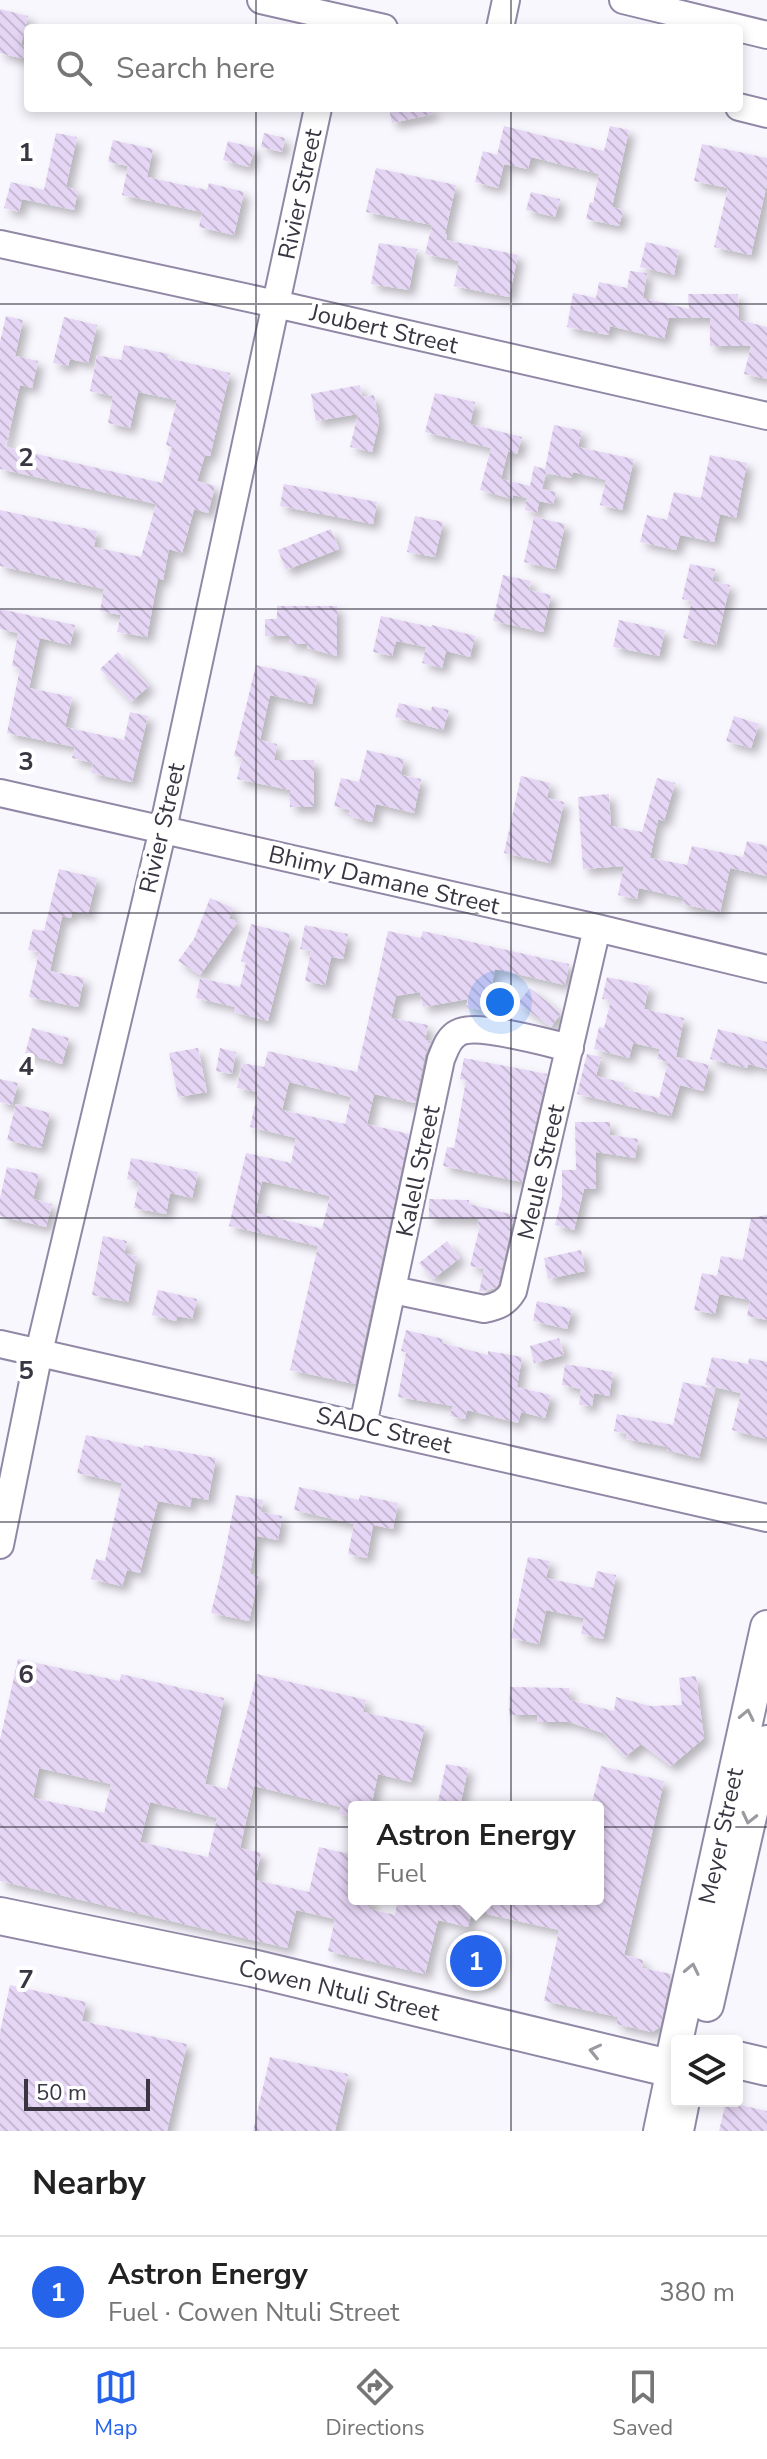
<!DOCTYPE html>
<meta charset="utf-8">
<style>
body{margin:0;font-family:"Nunito Sans",sans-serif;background:#f6f6f6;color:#222}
.controls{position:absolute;right:24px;bottom:24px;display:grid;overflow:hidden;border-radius:8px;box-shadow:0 4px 12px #0003}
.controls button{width:72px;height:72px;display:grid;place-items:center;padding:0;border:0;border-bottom:2px solid #e0e0e0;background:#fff;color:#222;font:40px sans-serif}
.scale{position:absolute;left:24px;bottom:20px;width:126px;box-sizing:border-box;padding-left:8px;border:4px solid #393642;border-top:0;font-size:22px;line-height:28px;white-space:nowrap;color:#393642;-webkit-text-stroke:6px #fff;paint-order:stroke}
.you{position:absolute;left:500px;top:1002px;width:28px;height:28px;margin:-20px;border:6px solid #fff;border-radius:50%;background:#1a73e8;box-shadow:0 0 0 12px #1a73e833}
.badge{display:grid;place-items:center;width:52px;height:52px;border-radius:50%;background:#2563eb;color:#fff;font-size:26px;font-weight:700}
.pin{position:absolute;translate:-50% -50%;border:4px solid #fff;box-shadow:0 2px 8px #0006}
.popup{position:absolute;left:348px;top:1801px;width:256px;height:104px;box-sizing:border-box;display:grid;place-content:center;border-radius:8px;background:#fff;filter:drop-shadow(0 2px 6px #0005);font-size:26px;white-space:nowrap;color:#767676}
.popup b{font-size:30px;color:#222}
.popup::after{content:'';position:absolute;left:50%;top:100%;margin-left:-16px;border:16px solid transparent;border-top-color:#fff}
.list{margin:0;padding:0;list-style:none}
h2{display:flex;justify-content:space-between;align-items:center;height:104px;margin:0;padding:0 32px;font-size:34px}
h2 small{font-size:26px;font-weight:400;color:#767676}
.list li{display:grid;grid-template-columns:52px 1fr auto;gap:24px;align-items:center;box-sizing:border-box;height:112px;padding:0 32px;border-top:2px solid #e0e0e0}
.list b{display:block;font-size:30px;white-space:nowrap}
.list p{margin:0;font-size:26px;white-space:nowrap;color:#767676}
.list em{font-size:26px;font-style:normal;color:#767676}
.icon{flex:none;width:44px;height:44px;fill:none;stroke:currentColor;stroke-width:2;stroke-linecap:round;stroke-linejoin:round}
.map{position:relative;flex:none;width:767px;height:2131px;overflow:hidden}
.search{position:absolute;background:#fff;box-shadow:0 4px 12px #0003;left:24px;right:24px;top:24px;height:88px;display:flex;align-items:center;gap:20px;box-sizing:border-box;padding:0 28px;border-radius:8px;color:#767676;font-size:30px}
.sheet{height:216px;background:#fff}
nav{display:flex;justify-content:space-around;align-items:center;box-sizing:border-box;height:112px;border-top:2px solid #e0e0e0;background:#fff;font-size:22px;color:#767676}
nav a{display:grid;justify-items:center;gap:4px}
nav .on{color:#2563eb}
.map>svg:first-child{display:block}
</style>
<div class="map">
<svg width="767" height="2131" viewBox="0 0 767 2131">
<defs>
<pattern id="building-back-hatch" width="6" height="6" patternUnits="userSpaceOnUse" patternTransform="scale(2)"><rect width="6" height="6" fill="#e6d6f5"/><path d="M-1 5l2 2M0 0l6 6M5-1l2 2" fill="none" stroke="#c6b8d3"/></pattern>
<filter id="shadow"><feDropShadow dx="6" dy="6" stdDeviation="4" flood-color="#0004"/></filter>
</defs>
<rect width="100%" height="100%" fill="#f9f7fe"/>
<path fill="url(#building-back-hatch)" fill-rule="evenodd" filter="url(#shadow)" d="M0,9L28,16L21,45L28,46V60L0,53Z
M389,108H432L433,114L392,123Z
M504,126L604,151L610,126L629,130L612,207L623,210L619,226L586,219L590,202L593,203L599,174L531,157L528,169L504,164L498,188L475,182L483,151L497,155Z
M56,133L77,137L66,187L78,190L74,210L22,199L19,212L4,208L11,182L44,190Z
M264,133L285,138L282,152L261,147Z
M113,140L153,149L147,177L207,190L209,183L244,192L234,235L199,227L202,212L122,195L128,166L108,162Z
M228,141L255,148L249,167L223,160Z
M702,144L767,158V184L751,255L714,247L728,188L694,181Z
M376,168L456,185L445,234H447L446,240L518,255L509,297L454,286L459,261L425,254L432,225L366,212Z
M531,192L560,199L555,217L526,210Z
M646,242L679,250L674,275L640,267Z
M379,243L417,249L409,290L371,284Z
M630,271L647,273L643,298L689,309L688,294H738L739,320L767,327V379L744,374L751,346H710V318H669L664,339L610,326L608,335L567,327L573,293L596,298L599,282L627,288Z
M6,316L23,320L15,356L38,361L32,388L20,385L6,446H2L162,483L172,447L166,445L177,400L138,392L130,428L108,423L113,396L90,391L97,355L121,360L124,345L169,354L168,358L230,373L210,456L205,455L197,481L215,486L208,513L194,509L182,553L169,549L163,580L158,578L147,637L117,632L121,615L100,611L104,589L0,566V510L97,531L94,547L141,557L156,504L0,469V342Z
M64,317L97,325L88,363L70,359L68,366L53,363Z
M360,385L362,397L374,395L379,423L372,452L350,447L358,414L316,421L311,394Z
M435,393L475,402L470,424L522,437L517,454L508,451L501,479L530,486L534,466L545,469L554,425L582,431L578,447L634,459L622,510L600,505L606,480L573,472L571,478L546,473L542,489L556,492L553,504L539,501L537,513L525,510L527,498L513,495L512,499L480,490L491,448L425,432Z
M710,455L747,463L736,518L720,514L714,542L680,535L676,550L640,542L647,515L667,520L674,492L701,498Z
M284,484L377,502L373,524L280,506Z
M415,516L443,522L435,557L407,552Z
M534,517L565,524L555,569L524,562Z
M331,529L339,549L286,570L278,550Z
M690,564L715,569L712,581L730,585L716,645L683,638L692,601L682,599Z
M503,575L531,581L529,590L551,595L543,632L493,621Z
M277,606H337V656L307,648L308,644H289V636H265V619H277Z
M0,609L75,625L70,645L40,638L29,688L72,697L65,727L124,740L130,712L148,716L132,782L91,773L93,763L72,758L75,747L7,733L20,668L12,666L18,633L0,629Z
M381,616L431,627L432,625L475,636L470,657L446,651L442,668L422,663L426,647L396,641L392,656L373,652Z
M619,620L665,630L659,656L613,647Z
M118,652L149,686L131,702L100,669Z
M256,665L317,679L312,704L270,695L260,740L277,744L274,760H314V807H290V790L237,779L242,758L234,756Z
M399,703L431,711L432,706L449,710L443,730L395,717Z
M734,716L759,724L751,748L726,741Z
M367,750L404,759L401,775L421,779L414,813L376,804L372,822L348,816L350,810L334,806L341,778L359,782Z
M521,776L550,783L547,798L564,802L550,863L504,853Z
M657,778L675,783L664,821L658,819L650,858L687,865L692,846L743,857L747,841L767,846V876L730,868L720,912L682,904L684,898L639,888L637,899L618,895L624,866L583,869L578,797L609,794L611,826L642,832Z
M59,869L97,878L88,914L72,911L71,918L62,916L50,971L84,978L78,1007L29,997L39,952L28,950L33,929L44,931Z
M210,898L233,908L229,919L238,921L200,975L178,961L194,939Z
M251,924L290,934L268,1021L234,1012L235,1007L196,998L200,978L240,987L246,963L241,961Z
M305,925L348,934L343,959L331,957L325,985L305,981L311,951L300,949Z
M388,931L421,938L423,931L569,964L565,985L495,969L486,1011L466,1007L468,999L423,1007L420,992L396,996L391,1018L428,1025L425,1040L431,1041L425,1055L415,1103L374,1094L367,1124L409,1134L355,1384L290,1370L318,1246L229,1226L246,1153L291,1163L296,1138L250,1127L258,1092L237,1088L242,1063L264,1067L268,1051L357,1072ZM289,1082L351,1097L345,1124L282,1110ZM262,1181L330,1196L322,1229L255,1213Z
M607,977L649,986L644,1009L684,1018L676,1057L709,1065L703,1091L680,1085L671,1116L577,1094L587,1054L601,1057L596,1076L625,1083L623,1089L659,1098L668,1062L657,1059L660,1049L633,1043L629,1058L594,1049L599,1027L604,1028L611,1000L602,999Z
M530,988L561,1013L551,1027L518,1003Z
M32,1028L69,1038L62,1064L25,1054Z
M718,1029L767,1042V1069L748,1064L747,1068L710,1059Z
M198,1048L207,1092L178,1097L169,1053Z
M220,1048L236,1052L232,1074L216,1071Z
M464,1058L547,1074L522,1182L443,1166L447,1147L454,1148L466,1080L460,1079Z
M0,1079L18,1083L12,1105L0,1102Z
M16,1104L50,1113L41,1148L7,1140Z
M575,1122H610V1135L638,1139L635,1158L596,1152V1189H584L574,1230L555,1225L562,1197V1170H576Z
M131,1158L198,1172L192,1198L170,1193L166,1214L134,1208L139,1182L127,1179Z
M7,1167L39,1174L33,1199L52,1204L46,1227L0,1216V1198Z
M429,1199L469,1200V1204L514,1215L498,1285L495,1288L479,1292L484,1269L470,1266L480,1226L477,1225L479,1219L429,1218Z
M767,1215V1320L747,1316L750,1300L719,1294L715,1314L694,1310L702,1273L717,1276L721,1256L743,1260L751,1218Z
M103,1236L127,1241L124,1254L137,1256L128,1302L92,1295Z
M447,1241L460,1258L433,1279L419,1263Z
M581,1250L585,1271L548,1279L544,1258Z
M158,1290L197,1299L192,1319L177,1316L176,1321L152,1315Z
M537,1301L572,1309L567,1329L533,1321Z
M406,1330L443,1339L442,1343L488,1355V1351L522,1357L517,1387L551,1395L545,1418L521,1412L518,1423L467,1410L465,1419L450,1416L453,1406L398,1397L406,1352L401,1351Z
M559,1338L564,1355L534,1363L530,1346Z
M712,1357L748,1364L749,1358L767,1362V1439L732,1430L741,1393L705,1385Z
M565,1364L613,1372L609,1396L594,1393L592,1406L579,1405L581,1389L562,1385Z
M683,1382L715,1389L699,1458L667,1450L668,1447L626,1439L627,1434L614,1431L617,1414L673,1425Z
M86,1435L143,1448L144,1445L216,1458L208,1500L192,1497L190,1507L158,1501L140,1573L127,1570L122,1586L91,1579L96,1559L105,1561L122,1483L77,1473Z
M299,1487L359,1500L360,1495L398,1503L393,1529L373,1525L367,1558L348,1554L354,1524L294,1510Z
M236,1495L263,1500L261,1512L282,1516L278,1540L257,1536L250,1574L259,1576L249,1621L211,1613L222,1568Z
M528,1557L550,1561L546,1578L593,1588L597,1571L616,1575L603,1639L581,1634L584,1618L546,1610L539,1644L511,1638Z
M18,1659L120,1681L121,1674L224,1698L205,1784L227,1789L257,1674L366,1700L363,1712L425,1726L411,1782L378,1774L371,1807H354V1818L339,1814L341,1807L254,1786L240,1848L261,1853L255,1880L309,1892L319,1847L354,1855V1899H371L369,1909L395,1915L398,1899H598V1807H591L601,1766L664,1781L624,1955L643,1960L642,1968L671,1974L660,2027L652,2032L616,2024L618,2017L544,2001L559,1930L472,1911L468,1927L438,1920L425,1974L328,1951L335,1919L296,1910L287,1948L0,1881V1740ZM39,1768L111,1784L104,1813L33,1798ZM150,1802L217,1818L208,1857L140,1842Z
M696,1676L704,1738L671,1766L641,1744L625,1757L603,1733L569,1722H538L537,1715H509L510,1687L569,1688V1700L614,1711L616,1697L650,1706L682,1705L679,1678Z
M446,1764L468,1768L460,1807H437Z
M475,1938L500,1944L491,1983L466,1977Z
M10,1985L86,2002L82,2021L187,2044L167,2131H0V2032Z
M270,2057L348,2074L335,2131H253Z
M726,2102L767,2111V2131H719Z"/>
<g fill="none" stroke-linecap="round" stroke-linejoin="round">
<defs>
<path id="minor" d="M261,0L384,28
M623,0L767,35
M500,28L506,0
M739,107L767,114
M0,244L276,304L767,416
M0,793L597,928L767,969
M393,1290L484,1309C498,1306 506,1303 513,1291L597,928
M0,1344L767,1518
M363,1425L441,1059C445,1050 448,1038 458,1033C476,1022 547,1043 570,1048
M0,1545L39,1352L163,829L318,108
M657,2131L670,2069
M680,2131L686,2101"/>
<path id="major" d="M707,2005L767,1742
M670,2069L767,1627"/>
<path id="highway" d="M0,1916L252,1968L677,2070
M737,2060L767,2067"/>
</defs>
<use href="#minor" stroke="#9188a6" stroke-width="30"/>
<use href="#major" stroke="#9188a6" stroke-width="36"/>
<use href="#highway" stroke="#9188a6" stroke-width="40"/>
<use href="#minor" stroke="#fff" stroke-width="26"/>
<use href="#major" stroke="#fff" stroke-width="32"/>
<use href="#highway" stroke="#fff" stroke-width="36"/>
</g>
<defs><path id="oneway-chevron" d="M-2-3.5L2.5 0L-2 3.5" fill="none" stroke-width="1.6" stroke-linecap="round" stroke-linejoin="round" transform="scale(2)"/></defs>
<g stroke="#9c9aa0">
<use href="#oneway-chevron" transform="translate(747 1715) rotate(-78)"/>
<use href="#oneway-chevron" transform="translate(749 1818) rotate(103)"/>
<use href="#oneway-chevron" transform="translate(692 1969) rotate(-78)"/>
<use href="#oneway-chevron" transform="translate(595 2051) rotate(-167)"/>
</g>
<path fill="none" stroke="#393642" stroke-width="2" stroke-opacity="0.55" d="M256,0V28M511,0V28M256,108V2131M511,108V2131M0,304H767M0,609H767M0,913H767M0,1218H767M0,1522H767M0,1827H767"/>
<g text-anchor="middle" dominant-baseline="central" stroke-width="8" stroke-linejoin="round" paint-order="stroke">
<g font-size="24" fill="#393642" stroke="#fff">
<text transform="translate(300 194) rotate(-78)">Rivier Street</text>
<text transform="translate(384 329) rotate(13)">Joubert Street</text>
<text transform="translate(162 828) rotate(-77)">Rivier Street</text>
<text transform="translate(384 880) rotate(13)">Bhimy Damane Street</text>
<text transform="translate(418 1171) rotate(-78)">Kalell Street</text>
<text transform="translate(541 1172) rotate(-77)">Meule Street</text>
<text transform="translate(384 1430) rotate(13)">SADC Street</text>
<text transform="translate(721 1836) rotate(-78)">Meyer Street</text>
<text transform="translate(339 1990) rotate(13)">Cowen Ntuli Street</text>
</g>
</g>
<g font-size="26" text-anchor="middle" font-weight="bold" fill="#393642" stroke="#fff" stroke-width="8" stroke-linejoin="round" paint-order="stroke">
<text x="26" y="161">1</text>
<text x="26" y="466">2</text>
<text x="26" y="770">3</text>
<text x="26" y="1075">4</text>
<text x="26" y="1379">5</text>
<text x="26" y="1683">6</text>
<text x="26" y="1988">7</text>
</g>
</svg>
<div class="controls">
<button><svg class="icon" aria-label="layers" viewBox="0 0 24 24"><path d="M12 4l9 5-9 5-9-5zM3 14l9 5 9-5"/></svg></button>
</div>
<div class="scale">50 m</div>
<div class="you"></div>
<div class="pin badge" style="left:476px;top:1961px">1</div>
<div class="popup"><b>Astron Energy</b>Fuel</div>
<div class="search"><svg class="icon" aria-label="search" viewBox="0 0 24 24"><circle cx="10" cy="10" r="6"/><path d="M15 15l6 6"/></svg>Search here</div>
</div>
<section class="sheet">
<h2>Nearby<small></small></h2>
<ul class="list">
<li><span class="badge">1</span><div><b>Astron Energy</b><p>Fuel · Cowen Ntuli Street</p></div><em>380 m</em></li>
</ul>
</section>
<nav>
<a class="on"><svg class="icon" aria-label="map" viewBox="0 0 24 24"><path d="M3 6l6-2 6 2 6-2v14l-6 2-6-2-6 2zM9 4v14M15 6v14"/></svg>Map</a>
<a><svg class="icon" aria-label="directions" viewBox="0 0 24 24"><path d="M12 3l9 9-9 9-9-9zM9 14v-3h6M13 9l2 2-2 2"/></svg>Directions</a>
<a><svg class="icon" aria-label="saved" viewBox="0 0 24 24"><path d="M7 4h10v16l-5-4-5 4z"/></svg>Saved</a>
</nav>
